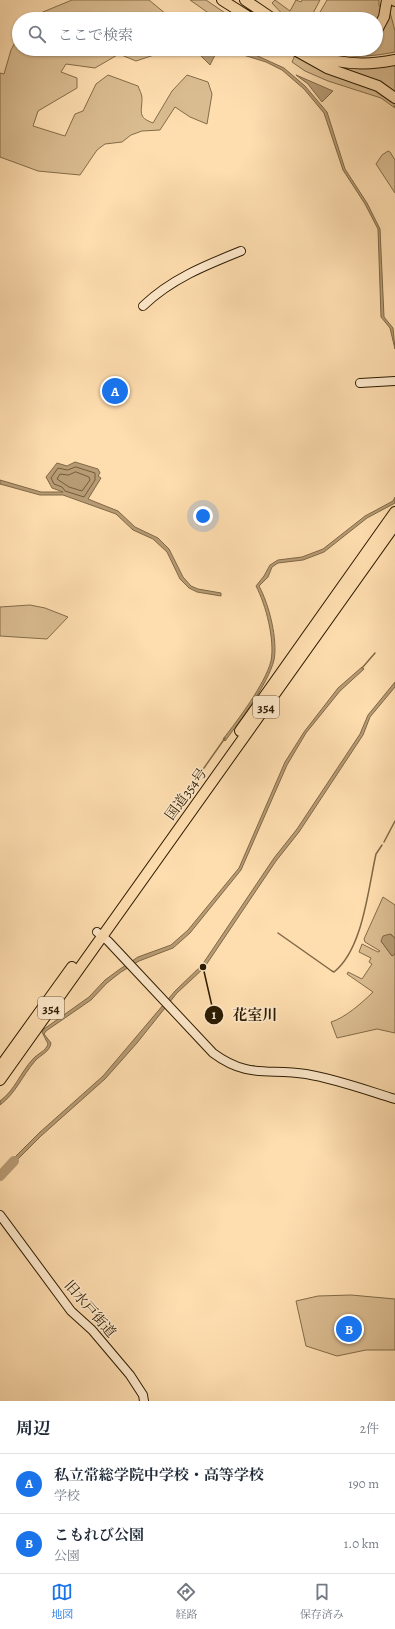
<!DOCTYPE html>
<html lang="ja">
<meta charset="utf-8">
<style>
body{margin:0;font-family:Alegreya,"Noto Serif JP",serif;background:#f6f6f7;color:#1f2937}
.you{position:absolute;left:203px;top:516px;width:14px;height:14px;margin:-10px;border:3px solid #fff;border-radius:50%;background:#1a73e8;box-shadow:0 0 0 6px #1a73e833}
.badge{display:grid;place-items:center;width:26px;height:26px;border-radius:50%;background:#1a73e8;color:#fff;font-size:13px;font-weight:700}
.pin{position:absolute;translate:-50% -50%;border:2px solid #fff;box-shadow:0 1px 4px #0006}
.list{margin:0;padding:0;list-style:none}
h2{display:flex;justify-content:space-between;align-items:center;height:52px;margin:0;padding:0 16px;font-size:17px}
h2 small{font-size:13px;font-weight:400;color:#747a83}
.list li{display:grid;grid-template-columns:26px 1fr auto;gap:12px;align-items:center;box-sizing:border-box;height:60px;padding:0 16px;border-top:1px solid #e0e1e3}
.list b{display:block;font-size:15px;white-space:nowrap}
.list p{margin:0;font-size:13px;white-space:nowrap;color:#747a83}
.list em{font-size:13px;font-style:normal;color:#747a83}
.icon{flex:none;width:22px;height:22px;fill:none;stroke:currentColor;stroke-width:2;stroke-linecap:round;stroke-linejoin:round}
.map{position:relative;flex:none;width:395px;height:1401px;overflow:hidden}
.search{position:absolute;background:#fff;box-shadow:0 1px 3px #0004;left:12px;right:12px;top:12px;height:44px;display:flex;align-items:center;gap:10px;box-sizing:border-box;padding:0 14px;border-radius:22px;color:#747a83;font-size:15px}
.sheet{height:172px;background:#fff}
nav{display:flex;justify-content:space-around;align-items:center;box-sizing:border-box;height:56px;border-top:1px solid #e0e1e3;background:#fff;font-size:11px;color:#747a83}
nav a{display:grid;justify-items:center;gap:2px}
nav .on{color:#1a73e8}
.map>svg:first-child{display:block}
</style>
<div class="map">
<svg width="395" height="1401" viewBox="0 0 395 1401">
<rect width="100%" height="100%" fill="#feddaf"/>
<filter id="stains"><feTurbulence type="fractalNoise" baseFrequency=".005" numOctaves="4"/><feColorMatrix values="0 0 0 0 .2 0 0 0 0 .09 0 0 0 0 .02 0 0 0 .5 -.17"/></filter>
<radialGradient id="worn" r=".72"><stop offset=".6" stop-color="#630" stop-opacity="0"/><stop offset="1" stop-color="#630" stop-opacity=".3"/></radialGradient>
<path fill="#dabc91" stroke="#836c49" d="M72,0H149L172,19H33L38,14Z
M190,0H206L234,19H217Z
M275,0L290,11L296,0L301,2L302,0H320L310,19H287L272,3Z
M327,0H379V6L383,7L376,26V19H316Z
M390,12L395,31V52C370,57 344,59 320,49L345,51L376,49V38Z
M19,35V49H172L136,61L119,54L95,68L66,64L61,72L77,78V88L38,111L33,126L65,136L75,114L83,111L96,84L108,75L138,86C139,89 142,94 142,98C142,112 137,117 153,123L172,91L187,75L208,82L212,94L207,124L190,117L175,107L160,130L142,131L131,135L122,142L105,144L97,150L80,175L38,171L0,157V73L4,74L11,50Z
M295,55L373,88L393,101L395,108L381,98L328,81L305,71L292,62Z
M321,62L395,64V95Z
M388,151L390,152L395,160V193L376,164L382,155Z
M30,605L45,608L68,617L47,639L0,636V607Z
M383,897L395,905V938L391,934L381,941L392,956L395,954V1033L377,1029L337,1038L331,1022C345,1018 363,1002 373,992L347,974L348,972L362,979L372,964L369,962L371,958L359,952L362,944L378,952L380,951L365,942L364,939Z
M351,1295L395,1299V1350H366L337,1356L306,1346L296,1301L318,1296Z"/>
<path fill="#b79b74" stroke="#7f6846" d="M194,49H218L210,65Z
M230,49L249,52L284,68L305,86L327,112L345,169L367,203L380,229L384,317L393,328L395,349L390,328L381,317L378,229L365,204L343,170L324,113L304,89L282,70L266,62L237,53Z
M296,75L333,91L322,102L308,84Z
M75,462L98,469L100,473L98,476L101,478L88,499L118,511L135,527L158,538L169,549L183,577L191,586L198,589L221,593V596L197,592L189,588L180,579L167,552L153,539L133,530L116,514L63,495H40L0,484V480L41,492H63L52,488L46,477L57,463L67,466Z
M395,497V503L367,518L324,552L303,560L278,563L272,567L268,577L259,586C269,604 278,640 274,660C268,684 240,721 225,741L223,739C238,720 265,684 271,661C275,640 266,605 256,586L264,576L270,565L278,560L302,557L323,549L365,516L393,501Z
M362,667L364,669L340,691L306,733L287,765L241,870L190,933L181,941L173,948L139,961L121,972L107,983L91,1000L46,1031L44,1034L51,1043C50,1052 40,1055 35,1061C22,1076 16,1093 0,1105V1101C15,1090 20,1073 33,1059C37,1054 46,1051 48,1044L42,1032L44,1029L89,997L105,980L120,969L138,957L171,945L188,930L239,868L285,762L304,732L338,688Z
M395,682V687L370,717L363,735L299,832L276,861L204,968L177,993L137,1043L105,1079L41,1136L5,1172L3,1169L39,1133L103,1076L175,991L202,965L274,858L297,829L360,734L368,715Z
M390,934L395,938V954L392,956L381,941L383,936Z"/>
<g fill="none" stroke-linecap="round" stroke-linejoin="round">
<path stroke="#725b3a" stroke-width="1" d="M76,467L95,473V480L84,497L65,491L62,487L54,484L51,478L58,468L67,470Z
M76,472L89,477L90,480L82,491L69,487L57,479L60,474L68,475Z"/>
<path stroke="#7f6846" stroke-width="1.5" d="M362,668L375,653
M185,795L225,738
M384,842L395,821
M278,933L332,971L334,972C363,949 368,889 376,854L382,845"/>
<path stroke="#b79b74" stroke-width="10" d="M0,1176L14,1161"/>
<defs>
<path id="secondary" d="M143,306C171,279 206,265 241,251
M360,383L395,381
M97,932L108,941L213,1053C248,1079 268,1068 306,1074C336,1079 366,1090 395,1099
M0,1215L71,1311L92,1330L130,1375L143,1395L144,1401"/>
<path id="highway" d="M222,0L252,19
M245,0L273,19
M395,0V1
M376,32L384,17L387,0
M293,49L327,68L378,86L395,98
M313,54C340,65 366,66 395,60
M240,731L395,512
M0,1067L72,967
M0,1080L395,525"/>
</defs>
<use href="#secondary" stroke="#2c1b01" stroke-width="10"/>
<use href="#highway" stroke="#2c1b01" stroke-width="12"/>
<use href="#secondary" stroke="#fee9cb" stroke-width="8"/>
<use href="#highway" stroke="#feddaf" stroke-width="10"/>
</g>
<g text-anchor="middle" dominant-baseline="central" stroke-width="3" stroke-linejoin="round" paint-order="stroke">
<g fill="#fee9cb" stroke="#6b593e" stroke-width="1">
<rect x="253" y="696" width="26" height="22" rx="3"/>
<rect x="38" y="997" width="26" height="22" rx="3"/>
</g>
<g font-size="13" font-weight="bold" fill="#2c1b01">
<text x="266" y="707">354</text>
<text x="51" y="1008">354</text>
</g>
<g font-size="14" fill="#2c1b01" stroke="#fee9cb">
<text transform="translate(186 794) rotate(-54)">国道354号</text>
<text transform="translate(90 1309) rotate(49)">旧水戸街道</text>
</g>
</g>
<path fill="none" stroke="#2c1b01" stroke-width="1.5" d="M203 967L214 1015"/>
<g fill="#2c1b01" stroke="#fee9cb" stroke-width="1.5">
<circle cx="203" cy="967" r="4"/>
<circle cx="214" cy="1015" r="10"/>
</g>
<g font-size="12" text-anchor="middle" font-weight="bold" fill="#fff">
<text x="214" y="1019">1</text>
</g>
<g font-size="15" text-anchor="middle" font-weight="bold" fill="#2c1b01" stroke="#fee9cb" stroke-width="3" stroke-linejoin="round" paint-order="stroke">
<text x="255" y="1020">花室川</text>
</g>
<rect width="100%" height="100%" filter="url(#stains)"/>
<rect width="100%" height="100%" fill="url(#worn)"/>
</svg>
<div class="you"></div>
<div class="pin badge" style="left:115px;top:391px">A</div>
<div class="pin badge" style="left:349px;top:1329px">B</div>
<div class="search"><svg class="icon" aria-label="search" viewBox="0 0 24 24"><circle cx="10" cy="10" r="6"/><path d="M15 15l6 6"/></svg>ここで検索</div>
</div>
<section class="sheet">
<h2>周辺<small>2件</small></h2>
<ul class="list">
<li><span class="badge">A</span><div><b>私立常総学院中学校・高等学校</b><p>学校</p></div><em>190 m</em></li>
<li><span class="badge">B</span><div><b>こもれび公園</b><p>公園</p></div><em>1.0 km</em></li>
</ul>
</section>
<nav>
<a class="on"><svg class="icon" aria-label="map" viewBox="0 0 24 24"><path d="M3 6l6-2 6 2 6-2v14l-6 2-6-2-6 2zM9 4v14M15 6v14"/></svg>地図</a>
<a><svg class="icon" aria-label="directions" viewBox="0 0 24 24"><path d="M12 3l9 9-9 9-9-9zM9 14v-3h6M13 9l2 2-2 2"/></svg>経路</a>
<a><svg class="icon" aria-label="saved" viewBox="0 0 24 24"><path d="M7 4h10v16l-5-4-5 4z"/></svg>保存済み</a>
</nav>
